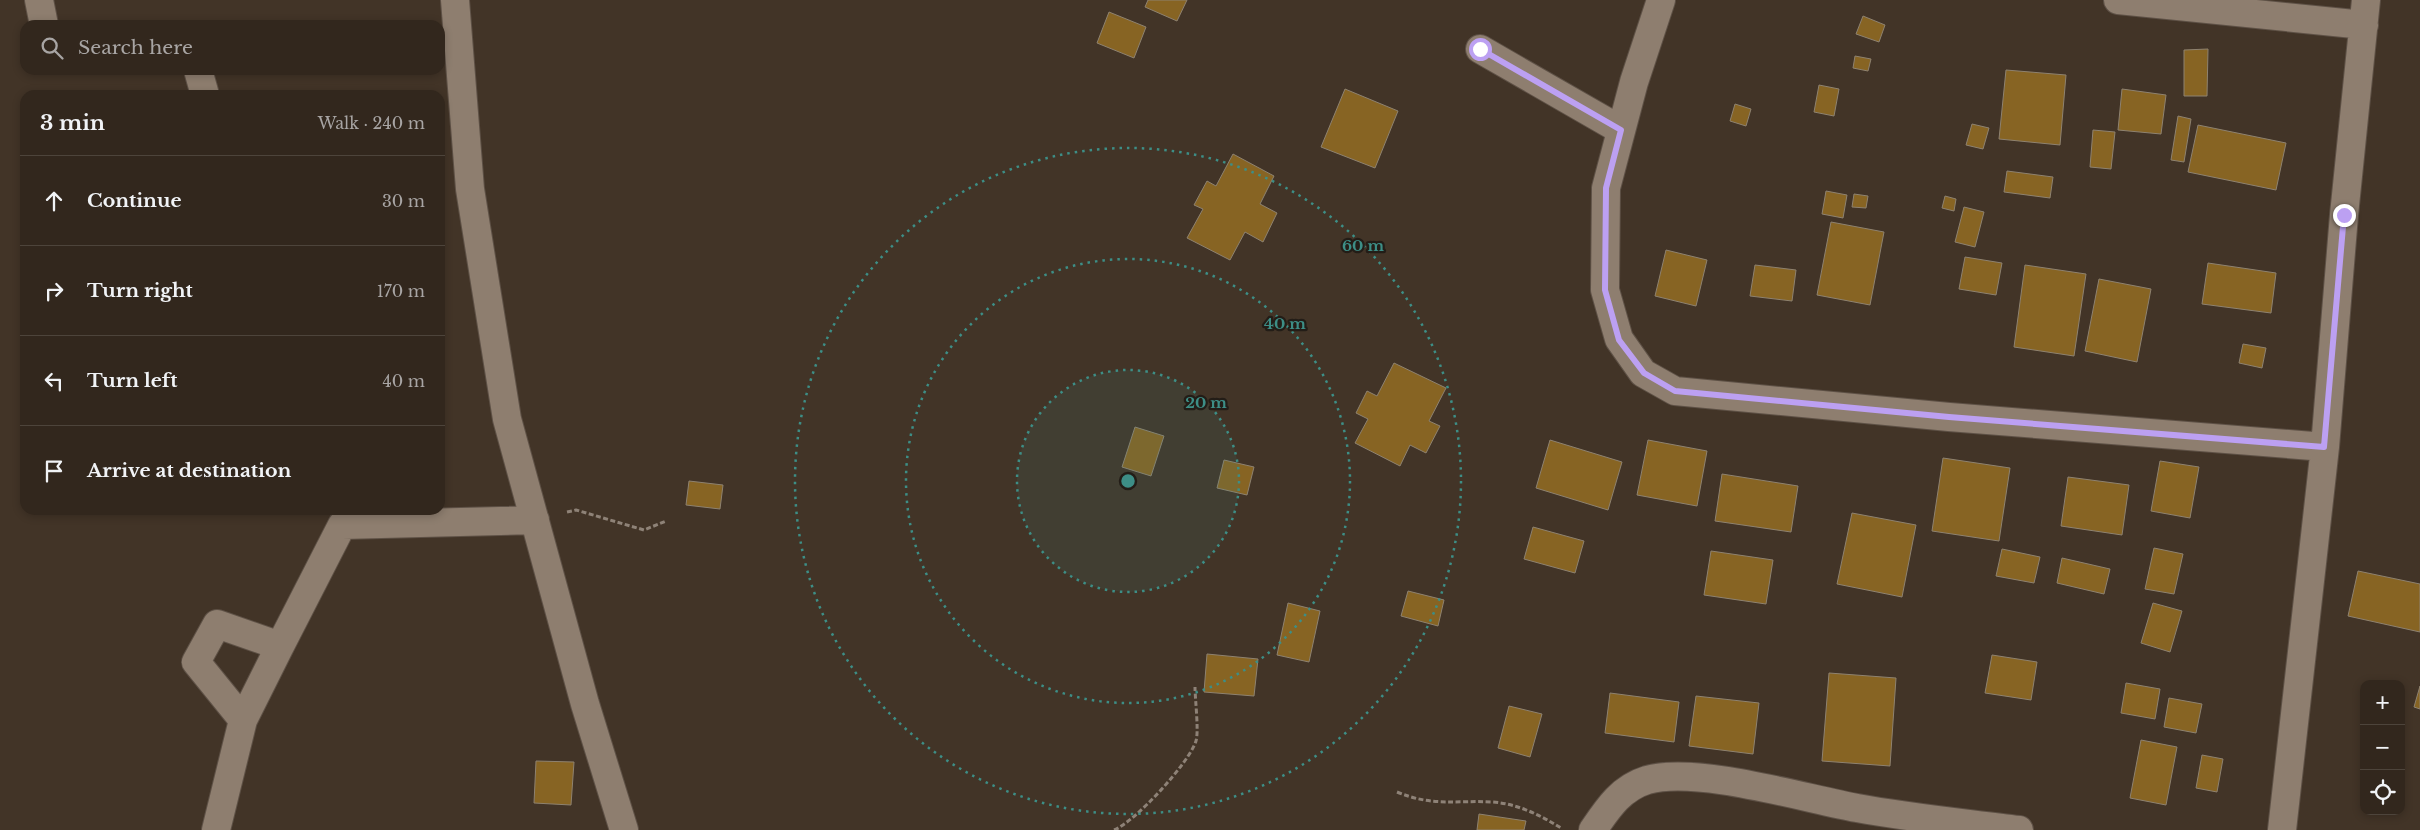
<!DOCTYPE html>
<meta charset="utf-8">
<style>
body{margin:0;font-family:"Libre Baskerville",serif;background:#3d332a;color:#f1f3f6}
.controls{position:absolute;right:15px;bottom:15px;display:grid;overflow:hidden;border-radius:10px;box-shadow:0 2px 8px #0003}
.controls button{width:45px;height:45px;display:grid;place-items:center;padding:0;border:0;border-bottom:1px solid #4d443b;background:#32271d;color:#f1f3f6;font:25px sans-serif}
.stop{position:absolute;width:15px;height:15px;margin:-11px;border:4px solid #bca0f2;border-radius:50%;background:#fff}
.stop.end{background:#bca0f2;border-color:#fff;box-shadow:0 1px 5px #0008}
.list{margin:0;padding:0;list-style:none}
h2{display:flex;justify-content:space-between;align-items:center;height:65px;margin:0;padding:0 20px;font-size:21px}
h2 small{font-size:16px;font-weight:400;color:#a8a5a4}
.list li{display:grid;grid-template-columns:32px 1fr auto;gap:15px;align-items:center;box-sizing:border-box;height:90px;padding:0 20px;border-top:1px solid #4d443b}
.list b{display:block;font-size:19px;white-space:nowrap}
.list em{font-size:16px;font-style:normal;color:#a8a5a4}
.icon{flex:none;width:28px;height:28px;fill:none;stroke:currentColor;stroke-width:2;stroke-linecap:round;stroke-linejoin:round}
.map{position:relative;flex:none;width:2420px;height:830px;overflow:hidden}
.search{position:absolute;background:#32271d;box-shadow:0 2px 8px #0003;left:20px;top:20px;width:425px;height:55px;display:flex;align-items:center;gap:12px;box-sizing:border-box;padding:0 18px;border-radius:15px;color:#a8a5a4;font-size:19px}
.panel{position:absolute;background:#32271d;box-shadow:0 2px 8px #0003;left:20px;top:90px;width:425px;height:425px;border-radius:15px}
.map>svg:first-child{display:block}
</style>
<div class="map">
<svg width="2420" height="830" viewBox="0 0 2420 830">
<rect width="100%" height="100%" fill="#423427"/>
<path fill="#876423" stroke="#8e8270" d="M1148,0H1187L1177,21L1145,7Z
M1109,12L1146,27L1134,58L1097,43Z
M1863,16L1885,25L1879,42L1856,34Z
M2208,49L2207,96H2184V50Z
M1855,56L1871,59L1868,71L1853,68Z
M2006,70L2066,75L2060,145L1999,139Z
M1819,85L1839,89L1834,116L1814,112Z
M1345,89L1398,111L1375,168L1321,147Z
M2122,89L2166,95L2161,134L2118,130Z
M1735,104L1751,109L1746,126L1730,121Z
M2178,116L2191,119L2184,162L2171,160Z
M1972,124L1989,128L1983,149L1966,145Z
M2198,125L2286,143L2276,190L2188,172Z
M2093,130L2115,132L2111,169L2090,167Z
M1233,154L1274,176L1260,204L1277,213L1263,242L1245,232L1230,260L1187,238L1203,209L1194,205L1207,181L1216,186Z
M2007,171L2053,177L2050,198L2004,192Z
M1826,191L1847,195L1843,218L1822,214Z
M1854,194L1868,196L1866,208L1852,207Z
M1945,196L1956,199L1954,211L1942,208Z
M1964,207L1984,212L1975,247L1955,242Z
M1831,222L1884,232L1870,305L1817,295Z
M1666,250L1707,260L1696,306L1655,296Z
M1965,257L2002,263L1996,295L1959,289Z
M2208,263L2276,273L2271,313L2202,304Z
M1755,265L1796,270L1792,301L1750,296Z
M2025,265L2086,274L2074,356L2014,347Z
M2099,279L2151,289L2137,362L2085,351Z
M2243,344L2266,348L2262,368L2239,363Z
M1394,363L1446,388L1429,421L1440,426L1426,453L1410,445L1400,466L1355,443L1368,419L1356,413L1367,391L1377,396Z
M1135,427L1164,436L1151,476L1122,467Z
M1550,440L1622,462L1608,510L1536,488Z
M1648,440L1707,451L1697,506L1637,495Z
M1943,458L2010,468L1999,541L1932,531Z
M1224,460L1254,467L1247,495L1217,488Z
M2160,461L2199,467L2190,518L2151,511Z
M1722,474L1798,486L1791,532L1715,521Z
M2068,477L2129,485L2122,535L2061,526Z
M689,481L723,485L720,509L686,505Z
M1852,513L1916,525L1902,597L1837,584Z
M1533,527L1584,541L1575,573L1524,559Z
M2154,548L2183,554L2174,594L2145,589Z
M2002,549L2040,557L2034,583L1996,576Z
M1711,551L1773,560L1766,604L1704,595Z
M2062,558L2110,569L2104,594L2057,583Z
M2358,571L2420,584V632L2348,616Z
M1408,591L1444,600L1438,626L1401,616Z
M1288,603L1320,611L1309,662L1277,655Z
M2153,603L2182,611L2170,652L2141,643Z
M1207,654L1258,659L1254,696L1204,692Z
M1992,655L2037,662L2031,700L1985,693Z
M1829,673L1896,678L1890,766L1822,761Z
M2126,683L2160,689L2155,719L2121,713Z
M2420,686V709L2414,707Z
M1610,693L1679,702L1674,742L1605,733Z
M1696,696L1759,703L1753,754L1689,746Z
M2169,698L2202,704L2196,733L2164,727Z
M1509,706L1542,714L1530,757L1498,748Z
M2141,740L2177,747L2166,805L2130,798Z
M2202,755L2223,759L2217,792L2196,788Z
M536,761L574,762L571,805L534,803Z
M1479,814L1526,821L1524,830H1477Z"/>
<g fill="none" stroke-linecap="round" stroke-linejoin="round">
<defs>
<path id="minor" d="M39,0L44,25
M455,0L470,189L507,419L585,704L624,830
M1661,0L1634,82L1606,188L1605,290L1619,339L1643,373L1675,391L1949,417L2325,447
M2118,0L2364,25
M1480,49L1621,130
M198,70L205,95
M280,646L342,525L535,520
M216,830L243,720L280,646L217,624L196,662L243,720
M1593,830C1608,808 1621,788 1647,780C1697,766 1803,798 1857,808C1911,818 1965,823 2019,830
M2282,830L2325,447L2344,215L2366,0"/>
</defs>
<use href="#minor" stroke="#5e5146" stroke-width="30"/>
<path stroke="#8e8277" stroke-width="3" stroke-dasharray="5 2.5" stroke-linecap="butt" d="M567,512L576,510L644,530L666,521
M1397,792C1433,807 1456,800 1493,802C1518,804 1540,815 1561,828
M1114,830C1135,822 1189,763 1196,741C1199,731 1195,699 1195,687"/>
<use href="#minor" stroke="#8e7e6f" stroke-width="28"/>
</g>
<g fill="none" stroke-linecap="round" stroke-linejoin="round">
<path stroke="#bca0f2" stroke-width="6" d="M1480,49L1621,130L1606,188L1605,290L1619,340L1644,373L1675,391L1949,417L2324,447L2344,215"/>
</g>
<circle cx="1128" cy="481" r="111" fill="#3d8e86" fill-opacity=".12"/>
<g fill="none" stroke="#3d8e86" stroke-width="2.5" stroke-dasharray="2.5 5">
<circle cx="1128" cy="481" r="111"/>
<circle cx="1128" cy="481" r="222"/>
<circle cx="1128" cy="481" r="333"/>
</g>
<circle cx="1128" cy="481" r="8" fill="#3d8e86" stroke="#231d17" stroke-width="2.5"/>
<g font-size="15" text-anchor="middle" font-weight="bold" fill="#3d8e86" stroke="#231d17" stroke-width="4.5" stroke-linejoin="round" paint-order="stroke">
<text x="1363" y="251">60 m</text>
<text x="1285" y="329">40 m</text>
<text x="1206" y="408">20 m</text>
</g>
</svg>
<div class="controls">
<button>+</button>
<button>−</button>
<button><svg class="icon" aria-label="locate" viewBox="0 0 24 24"><circle cx="12" cy="12" r="6"/><path d="M12 2v4M12 18v4M2 12h4M18 12h4"/></svg></button>
</div>
<div class="stop" style="left:1480px;top:49px"></div>
<div class="stop end" style="left:2344px;top:215px"></div>
<div class="search"><svg class="icon" aria-label="search" viewBox="0 0 24 24"><circle cx="10" cy="10" r="6"/><path d="M15 15l6 6"/></svg>Search here</div>
<section class="panel">
<h2>3 min<small>Walk · 240 m</small></h2>
<ul class="list">
<li><svg class="icon" aria-label="ahead" viewBox="0 0 24 24"><path d="M12 20V5M6 11l6-6 6 6"/></svg><div><b>Continue</b></div><em>30 m</em></li>
<li><svg class="icon" aria-label="right" viewBox="0 0 24 24"><path d="M7 20v-9h11M14 6l5 5-5 5"/></svg><div><b>Turn right</b></div><em>170 m</em></li>
<li><svg class="icon" aria-label="left" viewBox="0 0 24 24"><path d="M17 20v-9H6M10 6l-5 5 5 5"/></svg><div><b>Turn left</b></div><em>40 m</em></li>
<li><svg class="icon" aria-label="arrive" viewBox="0 0 24 24"><path d="M6 21V4h12l-3 4 3 4H6"/></svg><div><b>Arrive at destination</b></div></li>
</ul>
</section>
</div>
